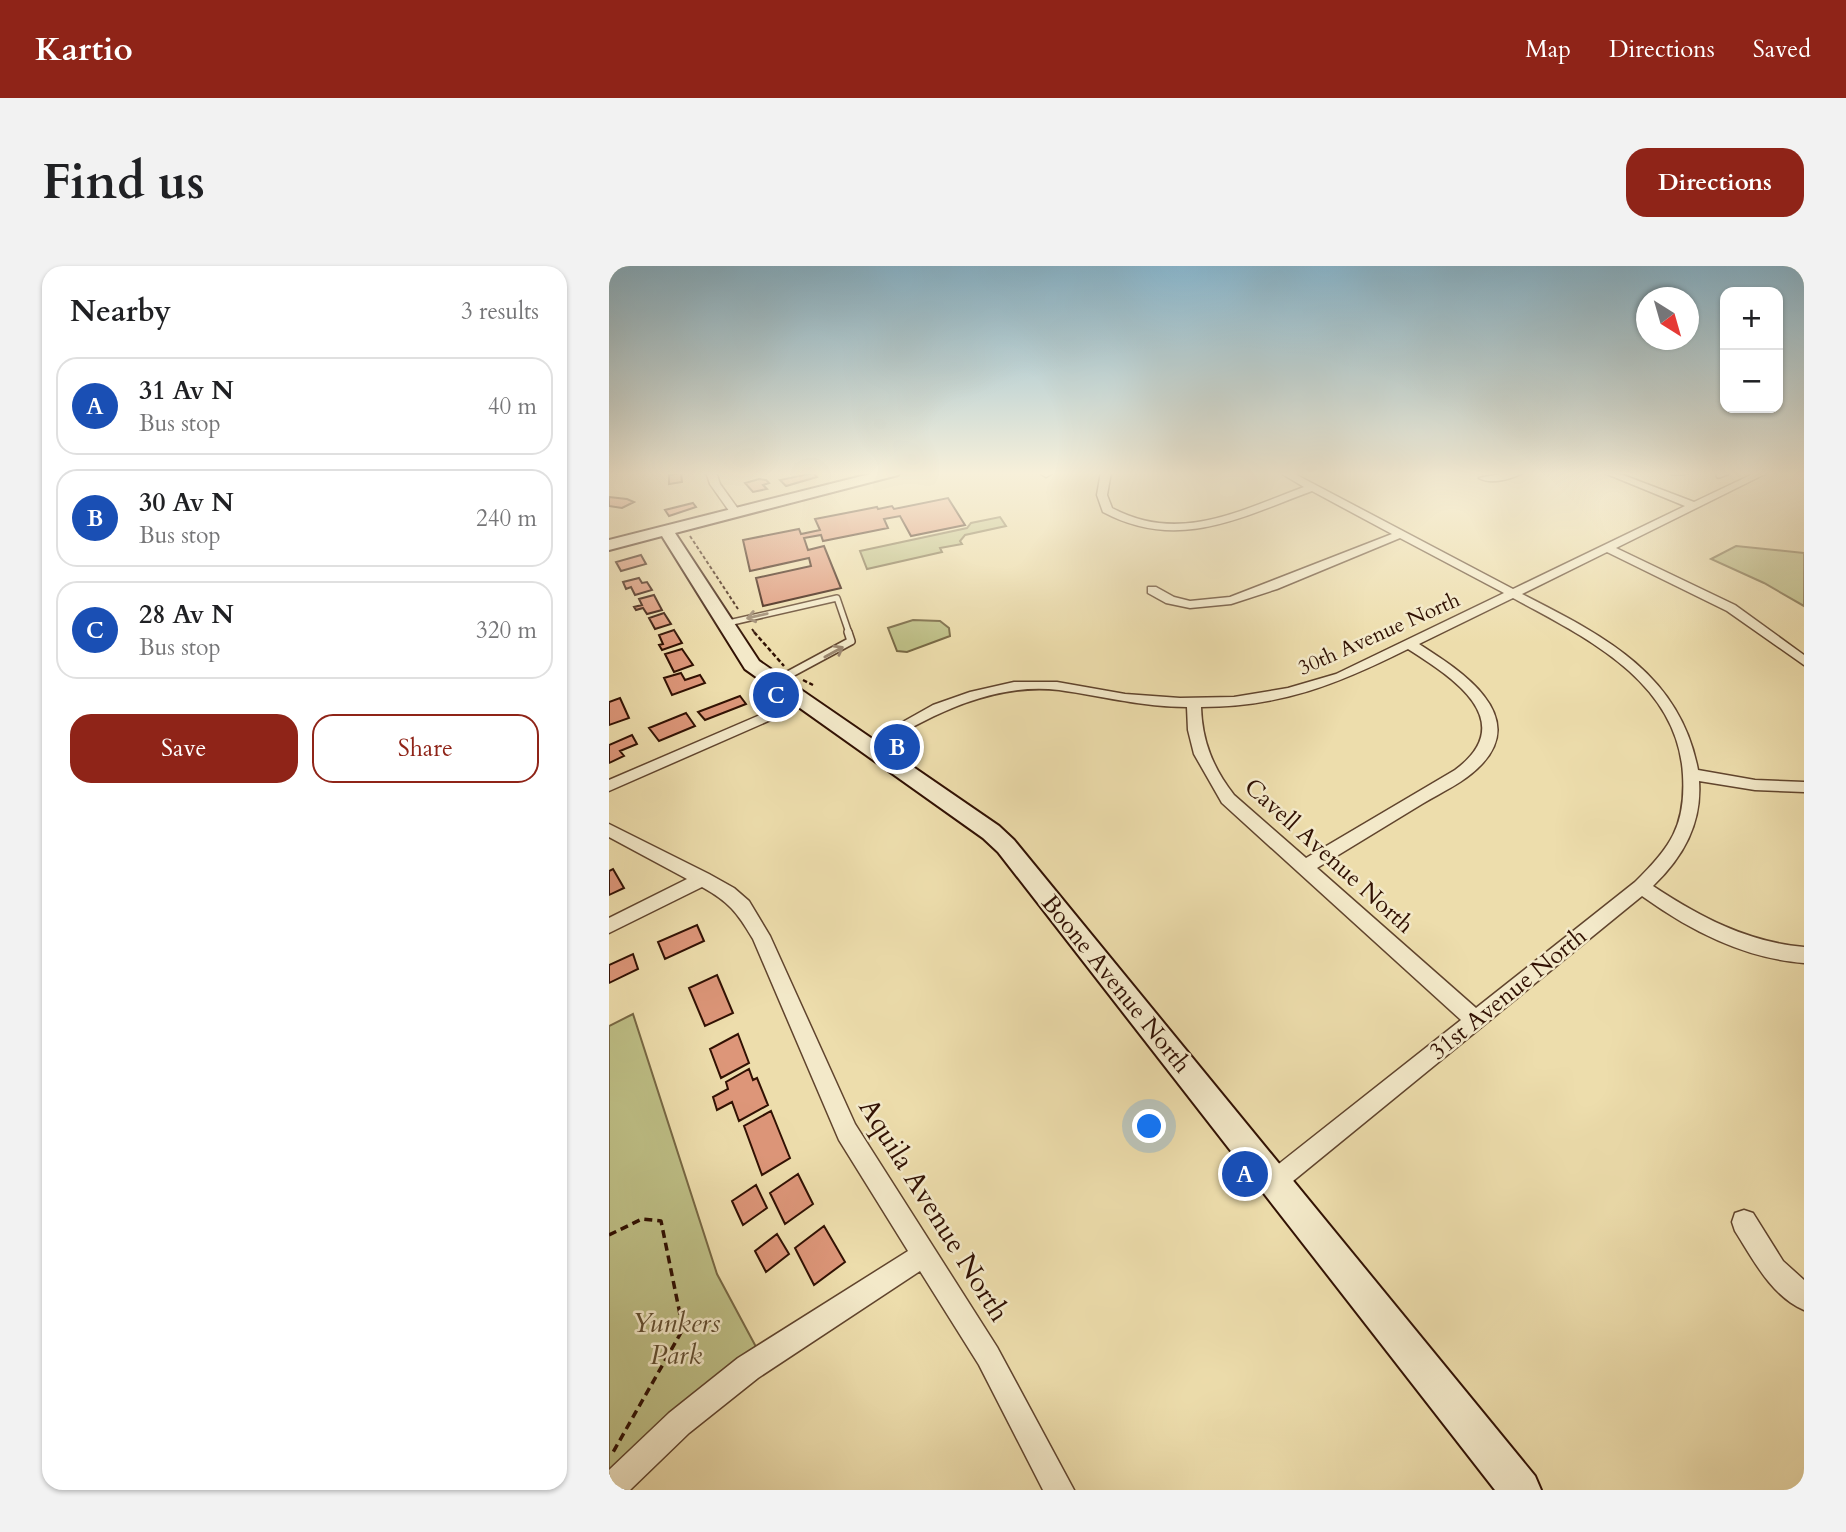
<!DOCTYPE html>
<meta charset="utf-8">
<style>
body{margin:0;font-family:Cardo,serif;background:#f2f2f2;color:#202124}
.controls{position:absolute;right:21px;top:21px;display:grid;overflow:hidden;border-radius:14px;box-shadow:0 2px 5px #0004}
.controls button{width:63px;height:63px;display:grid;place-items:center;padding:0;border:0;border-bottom:2px solid #e0e0e0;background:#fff;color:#202124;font:35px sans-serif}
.compass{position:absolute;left:1027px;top:21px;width:63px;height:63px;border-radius:50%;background:#fff;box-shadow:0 2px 5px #0004;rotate:143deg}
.you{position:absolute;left:541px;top:861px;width:24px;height:24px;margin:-18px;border:5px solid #fff;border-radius:50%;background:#1a73e8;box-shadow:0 0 0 10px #1a73e833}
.badge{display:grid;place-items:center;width:46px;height:46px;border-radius:50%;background:#8f2418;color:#fff;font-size:23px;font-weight:700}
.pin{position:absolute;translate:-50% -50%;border:4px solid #fff;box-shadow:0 2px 7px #0006}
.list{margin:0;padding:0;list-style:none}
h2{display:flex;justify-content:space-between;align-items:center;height:91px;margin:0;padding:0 28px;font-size:30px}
h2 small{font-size:23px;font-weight:400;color:#757577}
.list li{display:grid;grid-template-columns:46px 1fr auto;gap:21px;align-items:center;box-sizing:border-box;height:98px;margin:0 14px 14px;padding:0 14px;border:2px solid #e0e0e0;border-radius:21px}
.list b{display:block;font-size:26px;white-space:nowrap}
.list p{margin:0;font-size:23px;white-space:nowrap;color:#757577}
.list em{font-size:23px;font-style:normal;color:#757577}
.actions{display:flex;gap:14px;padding:21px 28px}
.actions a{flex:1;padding:16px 0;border:2px solid #8f2418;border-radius:21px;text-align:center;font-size:24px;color:#8f2418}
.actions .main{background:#8f2418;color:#fff}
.map{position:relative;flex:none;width:1195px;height:1224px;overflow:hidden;border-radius:21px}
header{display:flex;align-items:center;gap:42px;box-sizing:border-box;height:98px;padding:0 35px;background:#8f2418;color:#fff}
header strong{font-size:33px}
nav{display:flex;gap:38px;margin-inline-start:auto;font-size:24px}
.intro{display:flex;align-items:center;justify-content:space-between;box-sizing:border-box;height:168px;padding:0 42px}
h1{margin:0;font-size:49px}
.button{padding:18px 32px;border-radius:21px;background:#8f2418;color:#fff;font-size:24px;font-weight:700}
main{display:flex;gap:42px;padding:0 42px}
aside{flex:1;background:#fff;border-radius:21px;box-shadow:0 2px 5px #0004}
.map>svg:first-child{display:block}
</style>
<header>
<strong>Kartio</strong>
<nav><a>Map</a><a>Directions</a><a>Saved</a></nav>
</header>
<div class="intro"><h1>Find us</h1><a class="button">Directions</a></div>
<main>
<aside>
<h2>Nearby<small>3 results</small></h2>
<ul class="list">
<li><span class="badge" style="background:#1a4fb4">A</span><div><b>31 Av N</b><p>Bus stop</p></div><em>40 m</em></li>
<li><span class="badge" style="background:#1a4fb4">B</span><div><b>30 Av N</b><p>Bus stop</p></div><em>240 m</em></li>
<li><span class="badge" style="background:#1a4fb4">C</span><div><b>28 Av N</b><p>Bus stop</p></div><em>320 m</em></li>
</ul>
<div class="actions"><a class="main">Save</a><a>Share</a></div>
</aside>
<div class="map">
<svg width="1195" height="1224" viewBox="0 0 1195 1224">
<rect width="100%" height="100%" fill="#edddac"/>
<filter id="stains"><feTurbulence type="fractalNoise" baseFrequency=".00286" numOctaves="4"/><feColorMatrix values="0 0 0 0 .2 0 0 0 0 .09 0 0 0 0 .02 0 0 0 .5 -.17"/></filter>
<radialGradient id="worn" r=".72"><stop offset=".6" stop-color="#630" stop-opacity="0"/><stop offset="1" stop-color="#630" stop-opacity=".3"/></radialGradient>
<path fill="#bebf86" stroke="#786844" stroke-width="2" d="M391,251L397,260L356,269L351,275L353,278L331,282L333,286L258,303L251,285L358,262L362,257Z
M1127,280L1195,287V340L1155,317L1102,293Z
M304,354L331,355L340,362L341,370L298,386L288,385L279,362Z
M24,748L108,1008L153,1092L0,1224V760Z"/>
<path fill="#dd9679" stroke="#311103" stroke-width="2" d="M72,207L73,216L60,218V209Z
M204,207L208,211L177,220L171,214Z
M150,213L157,214L160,217L154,219L158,223L144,226L136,217Z
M0,231L18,233L25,236L13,242L0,240Z
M339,232L356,259L302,270L291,250L275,253L279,262L214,275L212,269L195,272L199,284L215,280L232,322L154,340L147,312L202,300L200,292L141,305L134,274L190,263L192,268L211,264L206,253L268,241L269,243L283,240L285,243Z
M84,237L87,241L60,250L56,244Z
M32,289L37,298L12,305L7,296Z
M30,312L33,317L38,316L43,324L26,329L22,321L17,323L14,316Z
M45,329L53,344L38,348L34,342L27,344L25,341L33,339L30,333Z
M55,347L62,358L46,363L40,352Z
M65,364L73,377L53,384L50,379L54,378L50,369Z
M73,383L84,399L65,406L56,388Z
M72,407L76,414L91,409L96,417L63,429L55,412Z
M131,430L137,438L96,454L89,446Z
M11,432L20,452L0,459V436Z
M77,447L86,460L50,475L40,462Z
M23,469L28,478L11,485L15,490L0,497V479Z
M4,603L15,622L0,629V605Z
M88,659L95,675L56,693L49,676Z
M24,688L29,703L0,717V699Z
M108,709L124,747L96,760L80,722Z
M129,768L140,797L112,812L101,783Z
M140,803L144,814L148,812L159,839L130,855L123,836L108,844L104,831L119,823L117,816Z
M162,845L181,892L153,909L135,860Z
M189,908L204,938L176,958L161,927Z
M147,919L158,942L134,959L123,935Z
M215,960L236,996L205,1019L186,982Z
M168,968L180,988L157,1006L146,985Z"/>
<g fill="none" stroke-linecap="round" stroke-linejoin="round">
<defs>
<path id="lane-far1" d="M1064,206H1074
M1110,209L1118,206
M115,358L228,332L240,367"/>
<path id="lane" d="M166,416L242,375L239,366"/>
<path id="street" d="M97,206H107L111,218L132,247L131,249H123L101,218Z
M434,206H446L437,211L432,208Z
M492,206H502L498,229L503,242C570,278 630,245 695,221L670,206H682L904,323L1076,240L993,206H1006L1085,236L1148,206H1160L1007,282L1126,339L1195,389V399L1118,345L998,286L913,328C993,369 1071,407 1089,504L1146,514L1195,516V526L1146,524L1090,515C1093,558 1074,591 1044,620C1091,651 1138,676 1195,681V697C1134,692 1082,665 1033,630L673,924L665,928L657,924L653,916L657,908L852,754L613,537L585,488L579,464L578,441C534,441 493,430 450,424C381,416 321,451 263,483L258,485L251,480L324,439L361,426L405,416H448L516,428L571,432L625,431L679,422L727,408L895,327L791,272L668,323L622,338L581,342L557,337L539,327V321H547L565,331L581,335L621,331L783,268L703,225C630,252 569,286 494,246L488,229ZM904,332C976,371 1069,415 1074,509C1077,560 1061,582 1026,616L867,742L708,602C743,581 778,559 813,538C833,526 856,516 872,499C921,448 849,403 810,378ZM799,383C843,411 912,455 846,504L697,592L625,529C604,502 593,475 592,441C672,441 729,418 799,383Z
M901,206H915C904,213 882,219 870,212Z
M193,431L198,432V438L0,525V514Z
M0,558L100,608L125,622L140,635L161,670L246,858L388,1081L465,1224H434L370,1099L311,1005L149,1112L80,1167L21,1224H0V1204L60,1147L129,1092L299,985L230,874L144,673C128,646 120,636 93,621L0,667V652L78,613L0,571Z
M1135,944L1144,947L1174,995L1195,1014V1044C1162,1030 1144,993 1126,965L1123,956L1126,947Z"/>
<path id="secondary" d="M269,206H291L289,209L66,267L150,395L390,560L405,574L926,1210L932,1224H886L389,586L374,572L136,403L53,270L0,284V274Z"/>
</defs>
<use href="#lane-far1" stroke="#60442d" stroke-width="8"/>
<use href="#lane" stroke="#60442d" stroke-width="10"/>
<use href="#street" stroke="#60442d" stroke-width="3"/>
<use href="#secondary" stroke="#311103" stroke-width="4"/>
<path stroke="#311103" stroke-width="2" stroke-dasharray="3.5 2.5" stroke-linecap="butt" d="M81,270L129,343
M143,363L146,367"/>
<path stroke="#311103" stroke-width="2.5" stroke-dasharray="4.5 2.5" stroke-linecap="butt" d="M145,366L175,400
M194,414L204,419"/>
<path stroke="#311103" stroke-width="3.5" stroke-dasharray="8 5" stroke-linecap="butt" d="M0,969L33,953L52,955L74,1063L3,1188"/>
<use href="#lane-far1" stroke="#f3e9c9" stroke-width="5"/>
<use href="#lane" stroke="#f3e9c9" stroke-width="7"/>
<use href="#street" fill="#f3e9c9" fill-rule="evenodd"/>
<use href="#secondary" fill="#f3e9c9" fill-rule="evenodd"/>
</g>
<defs><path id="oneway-shaft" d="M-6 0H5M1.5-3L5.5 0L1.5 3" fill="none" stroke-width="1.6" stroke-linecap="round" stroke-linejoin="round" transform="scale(1.75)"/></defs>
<g stroke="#9c8870">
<use href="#oneway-shaft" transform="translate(148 350) rotate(167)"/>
<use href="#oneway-shaft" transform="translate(225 386) rotate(-29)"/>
</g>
<linearGradient id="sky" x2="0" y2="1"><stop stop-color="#88b7cf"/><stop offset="0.55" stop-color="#f7f0da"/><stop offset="1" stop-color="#f7f0da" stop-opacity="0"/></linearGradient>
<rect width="1195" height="377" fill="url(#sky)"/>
<g text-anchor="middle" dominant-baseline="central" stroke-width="5" stroke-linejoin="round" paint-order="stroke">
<g font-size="21" fill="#311103" stroke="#f3e9c9">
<text transform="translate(770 368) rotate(-24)">30th Avenue North</text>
</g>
<g font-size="24" fill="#311103" stroke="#f3e9c9">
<text transform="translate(720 590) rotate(42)">Cavell Avenue North</text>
<text transform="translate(507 718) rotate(51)">Boone Avenue North</text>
<text transform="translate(899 728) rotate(-39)">31st Avenue North</text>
</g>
<g font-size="28" fill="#311103" stroke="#f3e9c9">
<text transform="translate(325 944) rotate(58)">Aquila Avenue North</text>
</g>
<g font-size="28" font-style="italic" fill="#624e31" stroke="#f3e9c9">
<text x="67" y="1057">Yunkers<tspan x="67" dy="32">Park</tspan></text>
</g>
</g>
<rect width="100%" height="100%" filter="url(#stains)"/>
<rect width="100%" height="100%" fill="url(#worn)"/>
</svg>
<div class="controls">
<button>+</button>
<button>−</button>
</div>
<svg class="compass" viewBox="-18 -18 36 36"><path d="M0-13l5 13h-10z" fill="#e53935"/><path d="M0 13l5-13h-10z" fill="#757577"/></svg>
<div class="you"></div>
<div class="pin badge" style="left:636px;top:908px;background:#1a4fb4">A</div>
<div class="pin badge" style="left:288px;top:481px;background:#1a4fb4">B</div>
<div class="pin badge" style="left:167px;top:429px;background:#1a4fb4">C</div>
</div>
</main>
